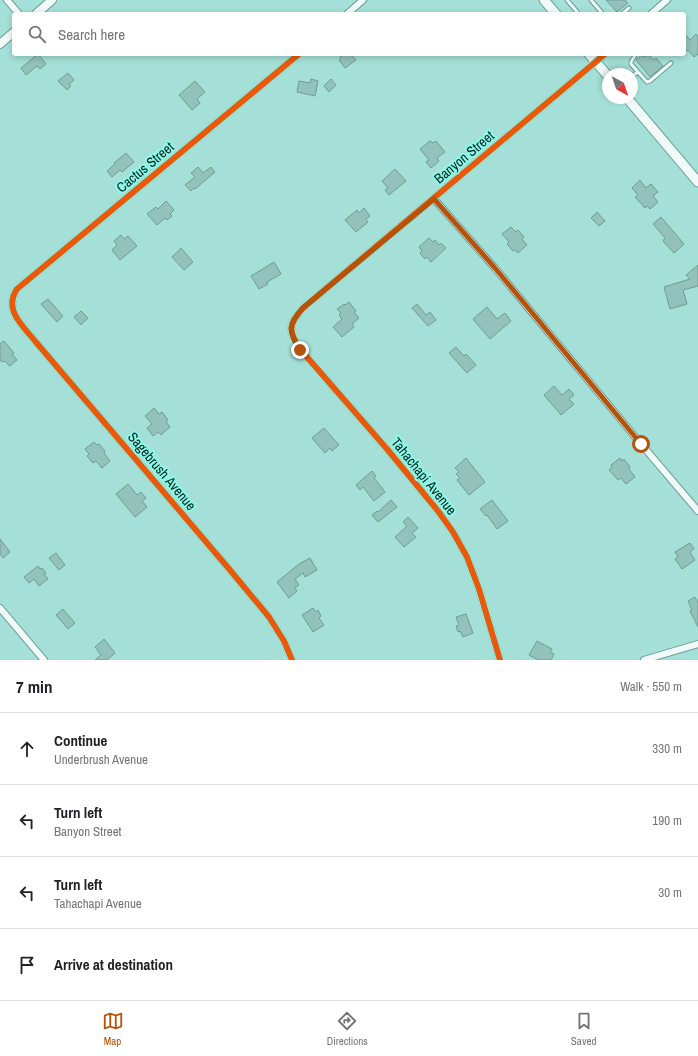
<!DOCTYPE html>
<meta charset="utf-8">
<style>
body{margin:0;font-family:"Archivo Narrow",sans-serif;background:#f2f2f2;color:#202124}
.compass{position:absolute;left:602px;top:68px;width:36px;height:36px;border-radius:50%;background:#fff;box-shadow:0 2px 6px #0003;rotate:140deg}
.stop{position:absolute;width:12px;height:12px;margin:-9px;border:3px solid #b45309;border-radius:50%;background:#fff}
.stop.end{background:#b45309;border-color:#fff;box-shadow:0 1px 4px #0008}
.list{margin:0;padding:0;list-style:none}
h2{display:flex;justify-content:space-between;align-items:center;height:52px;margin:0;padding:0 16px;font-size:17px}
h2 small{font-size:13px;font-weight:400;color:#757577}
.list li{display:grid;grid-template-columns:26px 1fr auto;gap:12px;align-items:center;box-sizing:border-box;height:72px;padding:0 16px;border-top:1px solid #e0e0e0}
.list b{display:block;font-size:15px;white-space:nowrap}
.list p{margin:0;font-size:13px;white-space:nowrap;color:#757577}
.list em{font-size:13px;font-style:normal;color:#757577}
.icon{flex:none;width:22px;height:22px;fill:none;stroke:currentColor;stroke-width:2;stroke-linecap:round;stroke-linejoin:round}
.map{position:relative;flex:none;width:698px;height:660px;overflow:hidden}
.search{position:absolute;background:#fff;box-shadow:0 2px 6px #0003;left:12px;right:12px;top:12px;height:44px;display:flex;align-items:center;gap:10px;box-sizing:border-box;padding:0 14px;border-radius:4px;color:#757577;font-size:15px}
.sheet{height:340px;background:#fff}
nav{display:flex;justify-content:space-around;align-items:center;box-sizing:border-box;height:56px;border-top:1px solid #e0e0e0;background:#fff;font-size:11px;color:#757577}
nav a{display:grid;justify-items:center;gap:2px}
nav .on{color:#b45309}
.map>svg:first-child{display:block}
</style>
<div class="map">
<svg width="698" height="660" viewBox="0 0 698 660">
<rect width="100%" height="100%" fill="#a4e0d7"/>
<path fill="#92c2ba" stroke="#709c96" d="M606,0H625L628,3L617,12Z
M684,33L690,40L696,34L698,37V54L694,57L688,50L684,53Z
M38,54L46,64L40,69L37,66L26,75L21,68Z
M343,54H351L356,60L345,68L339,60L341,58L340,56Z
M648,54L654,60L656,58L663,66L650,77L636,60L642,55L644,57Z
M68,73L74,80L69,84L71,86L67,90L58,81Z
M311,79L318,81L315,96L297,92L299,81L310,83Z
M331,79L336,85L329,92L324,86Z
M195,81L205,92L197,99L200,103L192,110L179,95Z
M430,141L433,143L436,141L445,152L437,158L439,161L431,168L426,162L429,160L420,149Z
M126,153L134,162L122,172L120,170L112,177L107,171L115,164L114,163Z
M198,167L203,173L211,167L215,172L195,189L194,188L191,191L185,185L195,177L191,173Z
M395,169L406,181L389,195L385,190L388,188L382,181Z
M640,180L646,188L651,184L658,192L653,196L658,202L650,209L647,206L645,208L635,197L638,195L632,188Z
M166,201L174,210L170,214L172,216L167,220L165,218L157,225L147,214L156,207L158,209Z
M364,208L370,216L366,219L368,222L356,232L345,220L357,210L359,213Z
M597,212L605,221L599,226L591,218Z
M661,217L684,244L674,253L663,241L665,238L653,224Z
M511,227L516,232L518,230L524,237L522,239L527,245L518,253L515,250L513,251L507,244L509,242L502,234Z
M121,235L124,239L128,236L137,246L120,260L112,250L117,245L114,241Z
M429,238L433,242L435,240L439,245L441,243L446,248L431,262L427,257L425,259L420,253L422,251L419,247Z
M181,248L193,262L184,270L172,257Z
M274,262L281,274L267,282L268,284L259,289L251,276Z
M698,265V286L683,290L687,304L670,309L664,287L690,279L686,275Z
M48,299L63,316L57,322L41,304Z
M349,302L356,311L354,312L359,318L352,324L354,327L342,337L333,327L342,319L339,315L341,313L337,309L344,304L345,305Z
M417,304L426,315L430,312L436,320L428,326L412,308Z
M487,307L497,319L505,313L511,321L490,339L473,319Z
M81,311L88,318L81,325L74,317Z
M4,341L14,353L12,354L17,360L10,366L4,361L2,362L0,360V344Z
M456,347L464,356L466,354L476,365L467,373L449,353Z
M554,386L562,395L569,389L574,395L569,399L574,404L561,415L544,395Z
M154,408L159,414L162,412L168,420L166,422L170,427L161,435L158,432L153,436L147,428L152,424L145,416Z
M324,428L339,445L332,451L330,448L325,453L312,438Z
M94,442L97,445L99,444L105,451L104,453L110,461L102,468L96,461L93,463L87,456L89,454L85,449Z
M466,458L485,482L469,495L457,480L460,478L456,474L459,472L455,468Z
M620,458L622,461L624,459L630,467L629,469L635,477L626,484L621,478L618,480L609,470L612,467L611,465Z
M372,471L376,476L374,478L385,492L374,501L363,487L360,490L356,485Z
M128,484L137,495L141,492L146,498L142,501L147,507L135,517L116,494Z
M391,500L397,507L378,522L372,515L377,511L378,512Z
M492,500L508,521L497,529L487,515L486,516L480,509Z
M408,517L418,528L412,533L416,537L404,547L395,537L407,526L403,522Z
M0,539L10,552L3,558L0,554Z
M690,543L694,549L690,552L695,560L682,569L675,559L678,557L675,552Z
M56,553L65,565L59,570L49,558Z
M310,558L317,570L305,577L303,573L295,579L299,585L295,588L297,591L289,598L277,582L299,564Z
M38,566L40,569L42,568L46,573L44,574L48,579L39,586L34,579L29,583L24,577Z
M695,597L698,603V627L690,611L692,610L688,601Z
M313,608L316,612L318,610L321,616L319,618L324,625L313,632L302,615Z
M63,609L75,623L68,629L56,615Z
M466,614L473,633L463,637L460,631L458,632L456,626L459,625L456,617Z
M104,639L115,653L107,660H95L101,655L95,647Z
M537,641L552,649L550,652L554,654L551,660H538L529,655Z"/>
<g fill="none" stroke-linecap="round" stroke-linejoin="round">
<defs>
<path id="service" d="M567,0L579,14
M591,0L603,14
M622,14L629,8
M636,54L631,62V64L638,72
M632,76L638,72L647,82L650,81L671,63"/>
<path id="minor" d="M7,0L19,14
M347,14L363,0
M651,14L667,0
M434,199L495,268L641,444L698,511
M0,608L44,660
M292,660L284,641L269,617L230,570L35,341C23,326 3,310 17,289L299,54
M500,660L479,589L467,557L453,532L438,511L387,449L300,349C288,331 288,324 303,308L605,54
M644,660L698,644"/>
<path id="tertiary" d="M36,14L52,0
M0,44L14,32"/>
<path id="secondary" d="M544,0L556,14
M589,54L608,76
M627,98L698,182"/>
</defs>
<use href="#service" stroke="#659b94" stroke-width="5"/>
<use href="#minor" stroke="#659b94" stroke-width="8"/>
<use href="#tertiary" stroke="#659b94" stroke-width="10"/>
<use href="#secondary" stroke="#659b94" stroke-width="11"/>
<use href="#service" stroke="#f1faf9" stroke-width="3"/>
<use href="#minor" stroke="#f1faf9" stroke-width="6"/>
<use href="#tertiary" stroke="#f1faf9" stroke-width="8"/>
<use href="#secondary" stroke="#f1faf9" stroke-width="9"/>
<defs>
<path id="cycleway" d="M292,660L284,641L269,617L230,570L35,341C23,326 3,310 17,289L299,54
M500,660L479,589L467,557L453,532L438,511L387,449L300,349C288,331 288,324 303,308L605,54"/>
</defs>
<use href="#cycleway" stroke="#8cf9e8" stroke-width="8"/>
<use href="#cycleway" stroke="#e8590c" stroke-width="6"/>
</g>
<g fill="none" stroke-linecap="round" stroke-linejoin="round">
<path stroke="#b45309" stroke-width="5" d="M300,350C288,331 288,325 303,308L434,199L495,268L641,444"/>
</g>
<g text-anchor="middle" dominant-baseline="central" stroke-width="4" stroke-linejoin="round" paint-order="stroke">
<g font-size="14" fill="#00241f" stroke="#8cf9e8">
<text transform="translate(464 157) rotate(-40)">Banyon Street</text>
<text transform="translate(145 167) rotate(-40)">Cactus Street</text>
<text transform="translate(162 471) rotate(50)">Sagebrush Avenue</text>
<text transform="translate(424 476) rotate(51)">Tahachapi Avenue</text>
</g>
</g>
</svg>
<svg class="compass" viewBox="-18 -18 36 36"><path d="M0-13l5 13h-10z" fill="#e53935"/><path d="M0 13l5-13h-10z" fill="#757577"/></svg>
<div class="stop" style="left:641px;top:444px"></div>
<div class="stop end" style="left:300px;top:350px"></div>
<div class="search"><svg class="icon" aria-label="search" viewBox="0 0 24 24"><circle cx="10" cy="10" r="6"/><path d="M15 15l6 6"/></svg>Search here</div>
</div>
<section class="sheet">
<h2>7 min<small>Walk · 550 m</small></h2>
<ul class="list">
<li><svg class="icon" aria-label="ahead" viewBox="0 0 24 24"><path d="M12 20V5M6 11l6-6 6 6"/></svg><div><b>Continue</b><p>Underbrush Avenue</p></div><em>330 m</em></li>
<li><svg class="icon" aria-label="left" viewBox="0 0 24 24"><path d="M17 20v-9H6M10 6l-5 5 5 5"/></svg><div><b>Turn left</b><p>Banyon Street</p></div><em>190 m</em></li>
<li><svg class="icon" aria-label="left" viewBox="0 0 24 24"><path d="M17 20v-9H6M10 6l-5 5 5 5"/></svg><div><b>Turn left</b><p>Tahachapi Avenue</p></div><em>30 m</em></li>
<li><svg class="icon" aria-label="arrive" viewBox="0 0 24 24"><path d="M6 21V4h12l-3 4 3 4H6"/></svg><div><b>Arrive at destination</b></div></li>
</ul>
</section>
<nav>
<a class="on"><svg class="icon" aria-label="map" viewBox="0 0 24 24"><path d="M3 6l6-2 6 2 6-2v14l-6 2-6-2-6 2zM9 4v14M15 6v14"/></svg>Map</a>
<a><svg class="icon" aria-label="directions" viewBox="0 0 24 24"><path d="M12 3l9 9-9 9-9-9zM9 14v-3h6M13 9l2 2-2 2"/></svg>Directions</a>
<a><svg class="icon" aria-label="saved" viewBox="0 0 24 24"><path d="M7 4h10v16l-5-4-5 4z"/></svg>Saved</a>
</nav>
